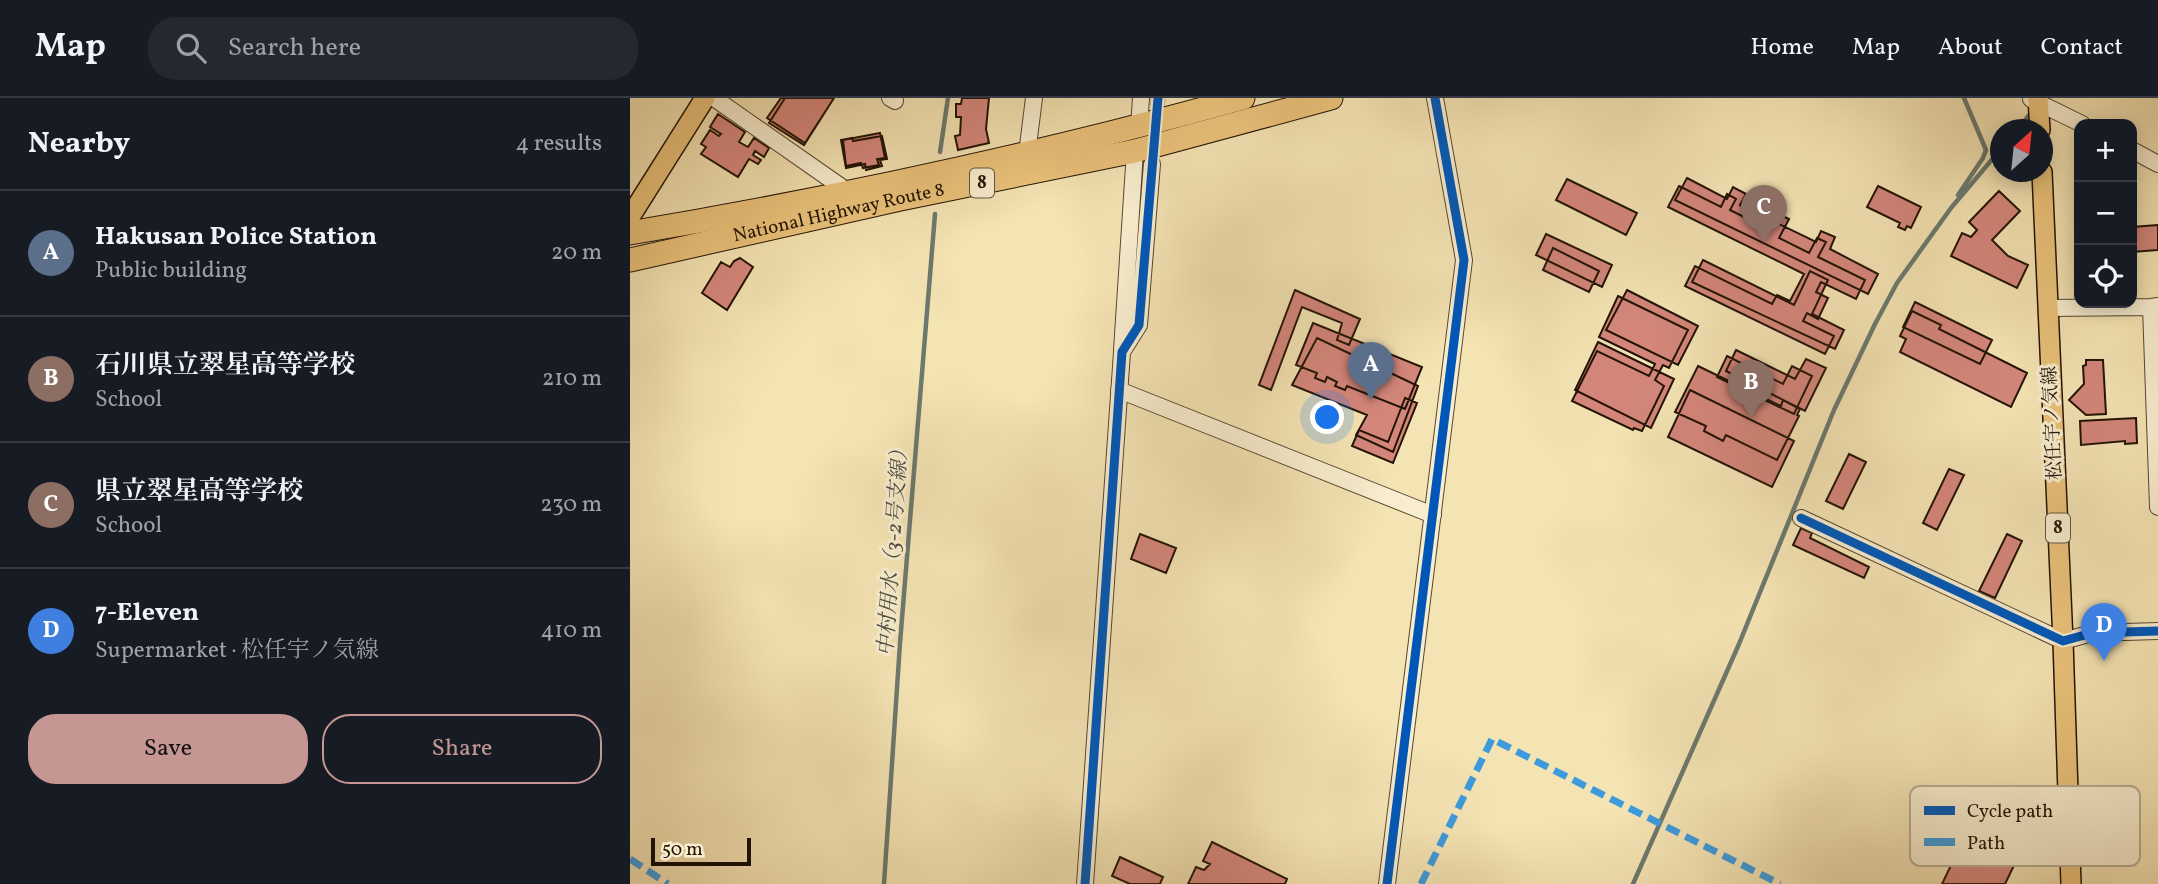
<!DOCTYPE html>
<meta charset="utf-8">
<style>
body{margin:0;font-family:Vollkorn,"Noto Serif JP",serif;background:#242831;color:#f1f3f6}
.controls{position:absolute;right:21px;top:21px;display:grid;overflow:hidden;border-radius:14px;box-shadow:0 4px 18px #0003}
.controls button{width:63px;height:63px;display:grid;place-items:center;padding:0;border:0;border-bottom:2px solid #363941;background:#171b24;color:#f1f3f6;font:35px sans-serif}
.compass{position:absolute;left:1360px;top:21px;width:63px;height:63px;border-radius:50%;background:#171b24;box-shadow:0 4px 18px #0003;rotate:27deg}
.scale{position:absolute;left:21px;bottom:18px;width:100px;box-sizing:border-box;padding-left:7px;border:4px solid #221305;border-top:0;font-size:19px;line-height:24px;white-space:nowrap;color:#221305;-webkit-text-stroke:5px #f8edce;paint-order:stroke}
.you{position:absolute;left:698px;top:320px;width:24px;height:24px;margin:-18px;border:5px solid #fff;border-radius:50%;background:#1a73e8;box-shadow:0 0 0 10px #1a73e833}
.badge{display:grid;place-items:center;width:46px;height:46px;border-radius:50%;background:#c59692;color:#fff;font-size:23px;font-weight:700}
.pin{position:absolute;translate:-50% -58px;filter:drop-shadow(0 2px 4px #0008)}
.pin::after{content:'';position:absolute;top:37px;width:24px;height:21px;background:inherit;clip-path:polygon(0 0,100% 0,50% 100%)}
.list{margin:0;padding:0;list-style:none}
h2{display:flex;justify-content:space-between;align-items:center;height:91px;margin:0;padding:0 28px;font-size:30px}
h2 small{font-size:23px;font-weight:400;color:#9ea1a6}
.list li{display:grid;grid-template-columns:46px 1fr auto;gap:21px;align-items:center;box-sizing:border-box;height:126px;padding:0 28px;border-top:2px solid #363941}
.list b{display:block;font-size:26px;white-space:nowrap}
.list p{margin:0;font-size:23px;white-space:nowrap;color:#9ea1a6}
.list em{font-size:23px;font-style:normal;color:#9ea1a6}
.actions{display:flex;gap:14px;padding:21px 28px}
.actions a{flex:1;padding:16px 0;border:2px solid #c59692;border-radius:28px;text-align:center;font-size:24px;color:#c59692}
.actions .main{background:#c59692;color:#111}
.icon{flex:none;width:38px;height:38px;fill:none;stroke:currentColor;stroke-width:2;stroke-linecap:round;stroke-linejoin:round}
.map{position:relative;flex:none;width:1528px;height:786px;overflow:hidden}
header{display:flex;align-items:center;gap:42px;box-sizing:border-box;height:98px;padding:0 35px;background:#171b24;border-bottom:2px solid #363941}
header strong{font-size:33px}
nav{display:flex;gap:38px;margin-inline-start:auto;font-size:24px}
.search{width:490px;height:63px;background:#242831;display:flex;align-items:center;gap:18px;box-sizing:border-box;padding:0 24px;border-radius:28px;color:#9ea1a6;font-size:26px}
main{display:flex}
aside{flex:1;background:#171b24}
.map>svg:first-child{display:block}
</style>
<header>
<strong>Map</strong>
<div class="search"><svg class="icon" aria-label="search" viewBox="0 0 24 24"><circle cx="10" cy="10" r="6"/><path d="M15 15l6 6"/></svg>Search here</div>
<nav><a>Home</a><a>Map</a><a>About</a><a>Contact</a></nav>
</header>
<main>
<aside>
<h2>Nearby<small>4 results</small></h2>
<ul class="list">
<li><span class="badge" style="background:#5c6f8a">A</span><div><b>Hakusan Police Station</b><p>Public building</p></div><em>20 m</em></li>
<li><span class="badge" style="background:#8d6e63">B</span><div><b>石川県立翠星高等学校</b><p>School</p></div><em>210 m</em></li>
<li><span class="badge" style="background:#8d6e63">C</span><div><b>県立翠星高等学校</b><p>School</p></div><em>230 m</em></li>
<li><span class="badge" style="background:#3f7fe0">D</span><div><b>7-Eleven</b><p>Supermarket · 松任宇ノ気線</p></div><em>410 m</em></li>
</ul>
<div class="actions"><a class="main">Save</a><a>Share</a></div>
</aside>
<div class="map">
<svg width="1528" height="786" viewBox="0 0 1528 786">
<rect width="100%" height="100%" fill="#f4e3b3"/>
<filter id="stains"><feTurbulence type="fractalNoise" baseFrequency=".00286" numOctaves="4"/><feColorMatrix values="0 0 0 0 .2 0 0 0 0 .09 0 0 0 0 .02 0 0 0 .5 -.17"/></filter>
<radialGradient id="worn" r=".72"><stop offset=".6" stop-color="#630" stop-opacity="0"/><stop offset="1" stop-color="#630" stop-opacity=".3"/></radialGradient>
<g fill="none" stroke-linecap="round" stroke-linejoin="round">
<path stroke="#6c796e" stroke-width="4.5" d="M1388,32L1398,18
M310,54L318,0
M1328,97L1353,60L1356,52L1334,0
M254,786L270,545L305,116
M1003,786L1109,546L1204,312L1245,226L1267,185L1321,110L1370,52"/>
</g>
<path fill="#d4867b" stroke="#221305" stroke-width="2" d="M151,0H204L175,45L137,20Z
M155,0H204L174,47L139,25Z
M332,0H359L356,31L359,45L328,52L325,38L330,37L331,19H326V6H331Z
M88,16L115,34L109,44L118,49L124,40L139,50L134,59L125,53L123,57L131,62L128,66L119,61L108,79L71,56L76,49L71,46L80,32L89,38L91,36L80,29Z
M250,35L255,60L247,61L249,67L233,70L231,65L216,68L213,42Z
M252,38L257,61L250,62L252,68L236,72L235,66L216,70L211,42L222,40L223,43Z
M1057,80L1097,101L1103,89L1116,96L1110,107L1186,144L1191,133L1205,139L1200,151L1248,176L1238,196L1045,102Z
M937,81L1007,115L996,137L926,102Z
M1049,88L1091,109L1097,96L1106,101L1100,112L1138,131L1146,115L1159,121L1149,140L1179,155L1187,140L1196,144L1188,159L1235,182L1226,201L1191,184L1186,194L1198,200L1188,221L1177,215L1173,223L1204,238L1195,256L1055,188L1065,168L1142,206L1147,197L1160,203L1174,176L1038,109Z
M1248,88L1291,109L1281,130L1277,128L1275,132L1268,129L1270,125L1237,109Z
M1369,93L1390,113L1362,142L1378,158L1398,167L1387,190L1321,158L1332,135L1341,139L1347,132L1339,124Z
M1528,127V152L1502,154V129Z
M916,136L982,167L972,189L906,157Z
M923,150L969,173L959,194L913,172Z
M110,160L123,169L97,212L72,195L91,164L100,169L104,163Z
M1073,162L1164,207L1180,173L1198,182L1182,216L1214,232L1205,251L1062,184Z
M665,192L730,221L719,247L707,242L712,225L672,209L641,292L629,287Z
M997,192L1068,228L1048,267L976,232Z
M988,198L1058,232L1039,270L1033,267L1025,282L1034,288L1012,333L1004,330L1003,332L942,303L967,253L1019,278L1025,266L969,239Z
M1285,204L1362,242L1350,266L1273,229Z
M1282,213L1311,227L1309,231L1397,275L1381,309L1270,254L1276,241L1270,238Z
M683,225L792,269L775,311L717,288L715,292L705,288L707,284L697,279L695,284L685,280L687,275L666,267Z
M687,240L788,288L763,354L726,337L737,317L662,287Z
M968,244L1044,281L1021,330L945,292Z
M1106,252L1165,281L1176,261L1196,270L1175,313L1096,273Z
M1097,258L1153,286L1162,268L1182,278L1164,316L1087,279Z
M1456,262H1473L1476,316L1456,317L1439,302L1454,286L1453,268L1456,267Z
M1068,268L1151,308L1153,302L1170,311L1167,317L1169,318L1147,362L1096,337L1093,343L1074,333L1076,328L1045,314Z
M1060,292L1164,343L1142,389L1038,339Z
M775,300L787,305L763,365L722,348L729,332L758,344Z
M1506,320L1507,345L1495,346V343L1451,347L1450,323Z
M1219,356L1236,364L1213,411L1196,403Z
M1319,371L1334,377L1307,432L1293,425Z
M1171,430L1182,435L1180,440L1239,469L1234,480L1163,447Z
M510,436L546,450L536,475L501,461Z
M1377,436L1392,443L1365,500L1349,493Z
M1344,719L1395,744L1394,747L1398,750L1394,759L1389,757L1375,786H1312Z
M582,744L657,781L655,786H558L566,769L574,772L580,766L573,763Z
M490,759L533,779L530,786H500L482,778Z"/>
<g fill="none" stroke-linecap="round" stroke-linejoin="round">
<path stroke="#d4c499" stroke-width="16" stroke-dasharray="16 8" stroke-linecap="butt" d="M525,32L528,0"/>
<defs>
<path id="minor" d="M84,0L220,95
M260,0L265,3
M1401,1L1452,26
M509,29L511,0
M1502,52L1528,66
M397,56L404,0
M1528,208L1521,209L1528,409
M1418,210L1521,209
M492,252L505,53
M489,292L803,417
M1171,420L1433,543L1462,535L1528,533
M455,786L492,254L509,227L522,66
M757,786L834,162L805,0"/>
<path id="major" d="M1408,0L1410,32
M1412,74L1433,543L1441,786
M0,119L75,0"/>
<g id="highway">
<path d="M0,135C207,100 411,56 613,0"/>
<path id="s1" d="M0,162L270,101L505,53L701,0"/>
</g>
</defs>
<use href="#minor" stroke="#564730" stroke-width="18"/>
<use href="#major" stroke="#221305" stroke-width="22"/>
<use href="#highway" stroke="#221305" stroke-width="25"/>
<use href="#minor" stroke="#f8edce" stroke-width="16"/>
<use href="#major" stroke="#eac27a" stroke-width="19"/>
<use href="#highway" stroke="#eac27a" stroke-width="23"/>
<path stroke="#3c9add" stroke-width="7" stroke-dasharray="14 7" stroke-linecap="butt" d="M0,761L38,786
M791,786L862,641L1150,786"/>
<defs>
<path id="cycleway" d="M1171,420L1433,543L1462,535L1528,533
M455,786L492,254L509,227L528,0
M757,786L834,162L805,0"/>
</defs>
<use href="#cycleway" stroke="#f8edce" stroke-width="13"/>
<use href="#cycleway" stroke="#0057b8" stroke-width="9"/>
</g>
<g text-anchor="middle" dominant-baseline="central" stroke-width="6" stroke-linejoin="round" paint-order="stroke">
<g fill="#f8edce" stroke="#625441" stroke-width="2">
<rect x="340" y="70.5" width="24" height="29" rx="5"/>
<rect x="1416" y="415.5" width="24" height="29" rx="5"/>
</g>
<g font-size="18" font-weight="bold" fill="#221305">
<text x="352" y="85">8</text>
<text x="1428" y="430">8</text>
</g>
<g font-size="19" fill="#221305" stroke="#f8edce">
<text stroke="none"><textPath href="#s1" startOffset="214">National Highway Route 8</textPath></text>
<text transform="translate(1423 325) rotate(-93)">松任宇ノ気線</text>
</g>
<g font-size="21" font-style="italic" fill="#4d4e42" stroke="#f8edce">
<text transform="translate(264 450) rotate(-86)">中村用水（3-2号支線）</text>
</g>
</g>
<rect x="1280" y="688" width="230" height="80" rx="10" fill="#f8edce" stroke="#b8ac92" stroke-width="2"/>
<rect x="1294" y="708" width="31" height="9" fill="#0057b8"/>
<rect x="1294" y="740" width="31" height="8" fill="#3c9add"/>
<g font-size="19" fill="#221305">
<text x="1337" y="719">Cycle path</text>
<text x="1337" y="751">Path</text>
</g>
<rect width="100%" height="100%" filter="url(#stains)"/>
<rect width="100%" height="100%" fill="url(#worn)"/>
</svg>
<div class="controls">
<button>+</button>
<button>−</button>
<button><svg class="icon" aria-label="locate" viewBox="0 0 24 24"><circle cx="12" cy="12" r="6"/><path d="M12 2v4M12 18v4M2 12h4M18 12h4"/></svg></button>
</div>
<svg class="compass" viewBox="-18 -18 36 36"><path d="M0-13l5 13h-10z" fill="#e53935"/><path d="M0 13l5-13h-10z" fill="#9ea1a6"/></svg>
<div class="scale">50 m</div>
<div class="you"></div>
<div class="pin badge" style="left:741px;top:302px;background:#5c6f8a">A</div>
<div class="pin badge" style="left:1121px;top:320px;background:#8d6e63">B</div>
<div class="pin badge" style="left:1134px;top:145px;background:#8d6e63">C</div>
<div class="pin badge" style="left:1474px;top:563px;background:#3f7fe0">D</div>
</div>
</main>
